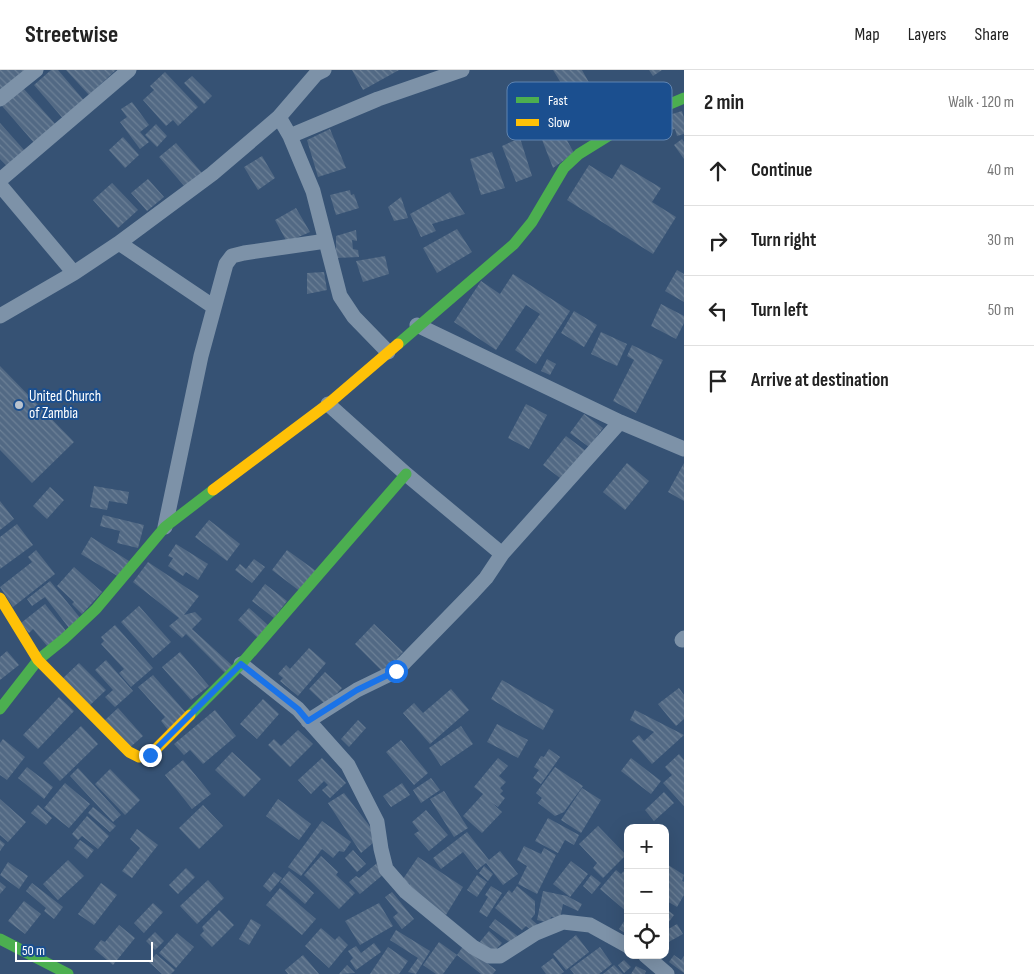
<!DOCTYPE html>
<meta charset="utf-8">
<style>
body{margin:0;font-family:"Sofia Sans Condensed",sans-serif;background:#f6f6f6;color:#222}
.controls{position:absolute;right:15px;bottom:15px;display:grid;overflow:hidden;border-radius:10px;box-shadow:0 5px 20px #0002}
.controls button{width:45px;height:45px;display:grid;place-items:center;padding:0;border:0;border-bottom:1px solid #e0e0e0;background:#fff;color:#222;font:25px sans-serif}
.scale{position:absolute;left:15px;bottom:12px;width:138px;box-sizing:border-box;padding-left:5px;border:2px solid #fff;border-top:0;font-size:14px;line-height:18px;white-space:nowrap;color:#fff;-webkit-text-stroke:4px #1b4f8f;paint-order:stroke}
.stop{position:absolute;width:15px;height:15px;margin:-11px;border:4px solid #1a73e8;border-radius:50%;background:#fff}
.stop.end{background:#1a73e8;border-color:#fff;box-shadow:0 1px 5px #0008}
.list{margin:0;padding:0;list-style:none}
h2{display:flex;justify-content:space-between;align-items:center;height:65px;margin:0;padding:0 20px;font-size:21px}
h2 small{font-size:16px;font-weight:400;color:#767676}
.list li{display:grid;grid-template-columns:32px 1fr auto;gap:15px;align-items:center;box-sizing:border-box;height:70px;padding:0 20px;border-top:1px solid #e0e0e0}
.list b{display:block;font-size:19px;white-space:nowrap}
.list em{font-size:16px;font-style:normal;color:#767676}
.icon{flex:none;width:28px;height:28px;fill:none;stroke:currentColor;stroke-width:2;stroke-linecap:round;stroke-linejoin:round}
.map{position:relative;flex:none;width:684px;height:904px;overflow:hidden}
header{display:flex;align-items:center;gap:30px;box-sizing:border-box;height:70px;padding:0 25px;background:#fff;border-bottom:1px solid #e0e0e0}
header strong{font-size:24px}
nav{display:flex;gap:28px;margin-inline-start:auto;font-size:18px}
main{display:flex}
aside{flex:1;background:#fff}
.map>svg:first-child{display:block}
</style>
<header>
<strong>Streetwise</strong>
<nav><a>Map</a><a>Layers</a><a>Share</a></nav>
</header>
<main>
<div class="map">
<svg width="684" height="904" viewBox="0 0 684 904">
<defs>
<pattern id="building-back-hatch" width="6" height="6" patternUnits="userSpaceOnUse" patternTransform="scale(1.25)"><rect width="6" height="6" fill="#526984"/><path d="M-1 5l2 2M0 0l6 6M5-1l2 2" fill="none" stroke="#6c8096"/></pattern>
</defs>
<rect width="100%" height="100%" fill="#365274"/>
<path fill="url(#building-back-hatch)" d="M0,0H31L0,27Z
M51,0H58L87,34L66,52L34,15Z
M66,0H116L89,25Z
M352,0H399L363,20Z
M553,0H582L601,34L582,47Z
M649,0H662L653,6Z
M165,2L198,37L178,56L173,50L166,56L143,30L154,20L150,16Z
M192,6L212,26L204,34L184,13Z
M23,18L57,56L36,75L2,36Z
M132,32L149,55L140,62L149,72L140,79L120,52L127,47L121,39Z
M682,41L684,48V64L677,66L675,59L665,62L662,52L670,50L669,45Z
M0,53L25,81L7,96L0,89Z
M156,54L167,66L157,77L145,65Z
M558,54L574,83L553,98L539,62Z
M330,59L346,98L318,107L307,70Z
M123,67L139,85L125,98L109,80Z
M520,68L532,106L516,112L502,76Z
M682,69L684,72V89L674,75Z
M176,73L202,103L185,117L159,87Z
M492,82L505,118L481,125L470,89Z
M262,86L275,108L258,120L244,97Z
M621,94L661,118L652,132L676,147L653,184L567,130L589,95L612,109Z
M148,109L164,127L147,141L131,123Z
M112,113L138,140L118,158L93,130Z
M350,120L351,125L354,124L359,138L336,145L330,125Z
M450,122L465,144L432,154L436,161L421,167L410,144Z
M401,127L408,148L394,151L388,137Z
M296,138L310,162L287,172L275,150Z
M457,159L472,182L437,203L423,178Z
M356,160L357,171L352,170L353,179L358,180L359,187L336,188V166Z
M385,186L389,204L363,212L356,191Z
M677,200L684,204V232L665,221Z
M324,202L327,220L307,224V203Z
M513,204L570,241L536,294L515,280L540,244L526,235L496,280L454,252L481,211L500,224Z
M661,234L684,246V253L676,269L651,256Z
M574,241L597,255L584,277L561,263Z
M601,262L627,274L617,296L591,284Z
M632,275L663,290L636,343L613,331L634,290L627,286Z
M547,289L556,294L550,305L541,301Z
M0,296L74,372L32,413L0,380Z
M526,334L547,345L529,379L508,368Z
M584,344L603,358L589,377L570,363Z
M566,366L586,381L564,411L543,395Z
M627,393L649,411L625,440L603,422Z
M684,393V431L668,422Z
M94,416L129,422L127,434L109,431L107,440L90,437Z
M50,417L64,430L47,449L33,436Z
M0,431L14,449L0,460Z
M103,445L144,455L138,478L117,473L120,461L100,456Z
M209,450L240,474L227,491L195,467Z
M17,454L33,475L0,499V467Z
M91,467L129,491L119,507L81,484Z
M176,474L208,494L198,510L186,502L183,506L168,496L173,488L168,486Z
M36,480L55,504L13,537L0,517L32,492L28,487Z
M287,480L316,501L301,522L272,500Z
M254,489L265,497L252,513L235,500L240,494L246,499Z
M148,492L199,526L184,545L195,542L202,549L192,559L235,598L227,605L186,564L182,568L169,556L179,548L133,512Z
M74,497L102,522L82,544L72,534L74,532L57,516Z
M50,511L81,549L69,558L45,527L32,536L27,529Z
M265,514L287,531L274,548L252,531Z
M45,534L67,562L48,577L33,559L29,563L21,553Z
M139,536L171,572L153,588L121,552Z
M249,538L269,556L258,568L238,550Z
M374,554L403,582L398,587L402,591L398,595L393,590L382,601L355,574Z
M115,555L153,598L131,617L119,603L124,599L101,574L104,571L101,567Z
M309,578L326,593L298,626L280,611L283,608L278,604L286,595L290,599Z
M7,581L19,595L0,610V587Z
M180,582L209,616L191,630L162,597Z
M106,590L133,621L115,637L105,627L113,620L95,600Z
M79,593L106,620L88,637L61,610Z
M325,602L342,618L326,635L309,619Z
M153,605L187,644L168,660L161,651L165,647L138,617Z
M502,610L554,640L543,660L491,629Z
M679,618L684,625V649L676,656L658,634Z
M451,619L469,640L430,674L403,643L414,633L423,643Z
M59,627L74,641L38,679L23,665Z
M263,629L279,644L257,669L240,654Z
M118,638L143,666L128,679L104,651Z
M215,640L236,666L203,694L190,680L184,685L174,674Z
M635,640L684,665L652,694L632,671L639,665L644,671L654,662L630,650Z
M358,650L366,658L349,677L341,669Z
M497,654L528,670L518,688L487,672Z
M81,656L98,674L60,711L43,693Z
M461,656L473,674L441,696L429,678Z
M298,660L313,674L290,697L268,675L274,669L281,676Z
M3,669L25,687L7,710L0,705V673Z
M401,670L428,703L414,715L386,682Z
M549,679L560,687L541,714L533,708L539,700L534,697L541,686L544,687Z
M232,682L261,709L244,727L215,700Z
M679,684L684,690V736L663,713L672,705L665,697Z
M322,688L346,713L330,728L322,720L328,715L324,711L311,724L298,710Z
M498,688L508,696L499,706L506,712L500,718L503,721L500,724L505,728L498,737L491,732L502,742L482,763L463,746L483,724L474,717Z
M631,688L661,711L651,724L621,701Z
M183,690L211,724L192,739L165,705Z
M27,697L53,717L44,729L18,708Z
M555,697L583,716L564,742L555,746L538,733L542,728L536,723Z
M78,698L121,745L113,752L70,706Z
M110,699L140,730L125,745L95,714Z
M431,708L440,720L421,733L413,720Z
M65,713L90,734L69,758L44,738Z
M402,713L410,725L391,737L383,726Z
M582,718L601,730L581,763L561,750Z
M444,721L468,758L454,767L430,729Z
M664,722L674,733L654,751L645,740Z
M344,723L379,768L361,783L328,733Z
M0,729L26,752L8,772L0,765Z
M278,729L311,754L299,770L266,746Z
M38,735L52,748L46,755L31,743Z
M203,735L223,756L199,779L179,758Z
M93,737L116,756L110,762L88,743Z
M426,740L448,765L429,781L414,764L419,761L412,752Z
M87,746L109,766L98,779L82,766L78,770L72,764Z
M548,748L579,765L574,775L565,770L558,783L535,771Z
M322,751L351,772L344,782L339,781L333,788L322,779L301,806L288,797Z
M598,756L626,785L603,808L593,798L597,793L579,774Z
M137,759L158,775L132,808L122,801L140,778L130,769Z
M467,762L489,790L500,781L518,804L503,815L486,793L477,800L463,782L441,799L433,788Z
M0,770L5,774L0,781Z
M80,770L94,780L87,789L74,778Z
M524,776L541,784L544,778L556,785L537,824L518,814L527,796L517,790Z
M353,780L366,794L357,802L345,788Z
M321,786L338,802L336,805L355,823L339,839L304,805Z
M418,787L463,817L446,845L407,819L410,814L403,809Z
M68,790L84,806L58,830L43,814Z
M571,791L588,804L570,827L553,814Z
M8,792L28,806L19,819L0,805Z
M377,793L385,803L360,824L349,812L356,806L359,808Z
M665,793L684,805L682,811L684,812V825L677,837L665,830Z
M484,796L493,804L488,811L479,803Z
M186,798L195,807L178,824L169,815Z
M626,799H628L627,842L600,819L616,800L621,804Z
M289,801L314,823L305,834L280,812Z
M274,802L282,808L270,822L263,816Z
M477,805L487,812L477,827L467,820Z
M591,805L601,813L592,824L583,816Z
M208,810L224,828L197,854L180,836Z
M0,812L6,817L0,824Z
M32,813L63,837L54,849L44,841L46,838L26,821Z
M101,813L117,825L94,855L78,844Z
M491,816L502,823L487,847L479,842L488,827L485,825Z
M517,816L535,831V844L531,849L538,855L533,862L526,856L522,860L495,838L509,820L512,823Z
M280,818L316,849L302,865L266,835Z
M543,821L567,826L582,834L578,841L563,834L560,849L551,847L550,853L537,850Z
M392,822L414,849L402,859L393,847L398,843L385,827Z
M24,831L41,844L25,864L8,851Z
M153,833L163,842L144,863L134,853Z
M379,833L393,856L360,875L345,851Z
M665,838L674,845L665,857Z
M219,840L234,855L212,877L200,865L204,861L202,857Z
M628,845V865L619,859Z
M251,849L261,855L249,875L239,869Z
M495,849L519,867L513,875L489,857Z
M677,854L683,864L665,874V861Z
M119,855L135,868L113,895L94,879L101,870L105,872Z
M321,858L335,870L339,866L348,875L329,898L305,876Z
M396,860L430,881L416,904L408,902L418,888L390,870Z
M489,861L502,873L491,885L478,874Z
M155,862L164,871L155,880L146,871Z
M177,863L194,877L176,898L159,883Z
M576,865L589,882L566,900L553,884Z
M439,872L457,885L464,875L496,900L493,904H481L457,885L443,904H436L423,895Z
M374,873L381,882L356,900L350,891L353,888L348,881L356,876L361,883Z
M388,877L408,891L399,904H370Z
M600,877L612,894L599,904H574L570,899Z
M156,884L175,900L171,904H162L149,892Z
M303,885L319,904H288L285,900Z
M674,885L681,890L684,886V903L669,892Z
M553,888L564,902L561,904H546L541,897Z
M624,890L631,897L624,903L618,895Z
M347,895L355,903L339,904Z
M614,895L623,904H603Z
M636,896L646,901L645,904H631Z"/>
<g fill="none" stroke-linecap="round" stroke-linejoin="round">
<path stroke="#7d92a8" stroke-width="15" d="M0,29L36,0
M279,47L290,66L313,121L340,226L354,247L388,282
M290,66L378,29L462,0
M0,110L129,0
M0,115L74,203
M119,173L214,237
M0,246L74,203L119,173L212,104L279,47L316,4L324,0
M417,255L620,352L684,379
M328,334L406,404L502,484L620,352
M165,457L201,286L226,194L232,186L244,183L326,171
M682,570L684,568
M241,594L298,639L348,695L377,752L381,779L386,799L406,822L473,877L489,886H500L536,863L563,852L590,855L628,876
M308,651L357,620L396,601L473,522L486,508L502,484
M645,885L667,904"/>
<path stroke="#4caf50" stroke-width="11" d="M398,274L514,174L532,152L564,98L579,84L637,48L684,28
M0,639L38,590L64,569L96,539L165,457L213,420
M190,645L241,594L406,404
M0,869L68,904"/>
<path stroke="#ffc107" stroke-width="11" d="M213,420L328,334L398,274
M0,528L38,590L129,682L139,687L150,685L190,645"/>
</g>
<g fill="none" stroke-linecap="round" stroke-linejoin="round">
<path stroke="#1a73e8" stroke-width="6" d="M150,685L241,594L298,639L308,651L357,620L396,601"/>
</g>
<circle fill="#b9c2ce" stroke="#1b4f8f" stroke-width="2" cx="19" cy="335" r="5"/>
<g text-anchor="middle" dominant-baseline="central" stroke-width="4" stroke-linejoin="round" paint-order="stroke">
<g font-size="15" fill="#fff" stroke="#1b4f8f" text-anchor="start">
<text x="29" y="326">United Church<tspan x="29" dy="17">of Zambia</tspan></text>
</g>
</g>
<rect x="507" y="12" width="165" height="58" rx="8" fill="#1b4f8f" stroke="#5f84b1" stroke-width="1"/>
<rect x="516" y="27" width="23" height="6" fill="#4caf50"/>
<rect x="516" y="49" width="23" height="7" fill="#ffc107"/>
<g font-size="14" fill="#fff">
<text x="548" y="35">Fast</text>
<text x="548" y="57">Slow</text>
</g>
</svg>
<div class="controls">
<button>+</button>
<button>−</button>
<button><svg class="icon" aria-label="locate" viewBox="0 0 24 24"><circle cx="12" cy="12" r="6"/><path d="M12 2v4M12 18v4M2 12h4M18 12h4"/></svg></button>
</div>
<div class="scale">50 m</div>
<div class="stop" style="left:396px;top:601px"></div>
<div class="stop end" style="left:150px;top:685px"></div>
</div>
<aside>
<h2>2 min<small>Walk · 120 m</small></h2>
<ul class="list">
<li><svg class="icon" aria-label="ahead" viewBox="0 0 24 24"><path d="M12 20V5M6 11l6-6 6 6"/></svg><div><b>Continue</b></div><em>40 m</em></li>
<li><svg class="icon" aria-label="right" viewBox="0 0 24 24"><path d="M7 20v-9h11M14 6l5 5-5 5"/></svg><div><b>Turn right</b></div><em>30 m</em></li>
<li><svg class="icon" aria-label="left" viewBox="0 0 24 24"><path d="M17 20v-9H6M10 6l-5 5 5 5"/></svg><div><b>Turn left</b></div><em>50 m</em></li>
<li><svg class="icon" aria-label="arrive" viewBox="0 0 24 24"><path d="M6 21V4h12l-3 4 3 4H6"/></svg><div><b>Arrive at destination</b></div></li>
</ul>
</aside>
</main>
